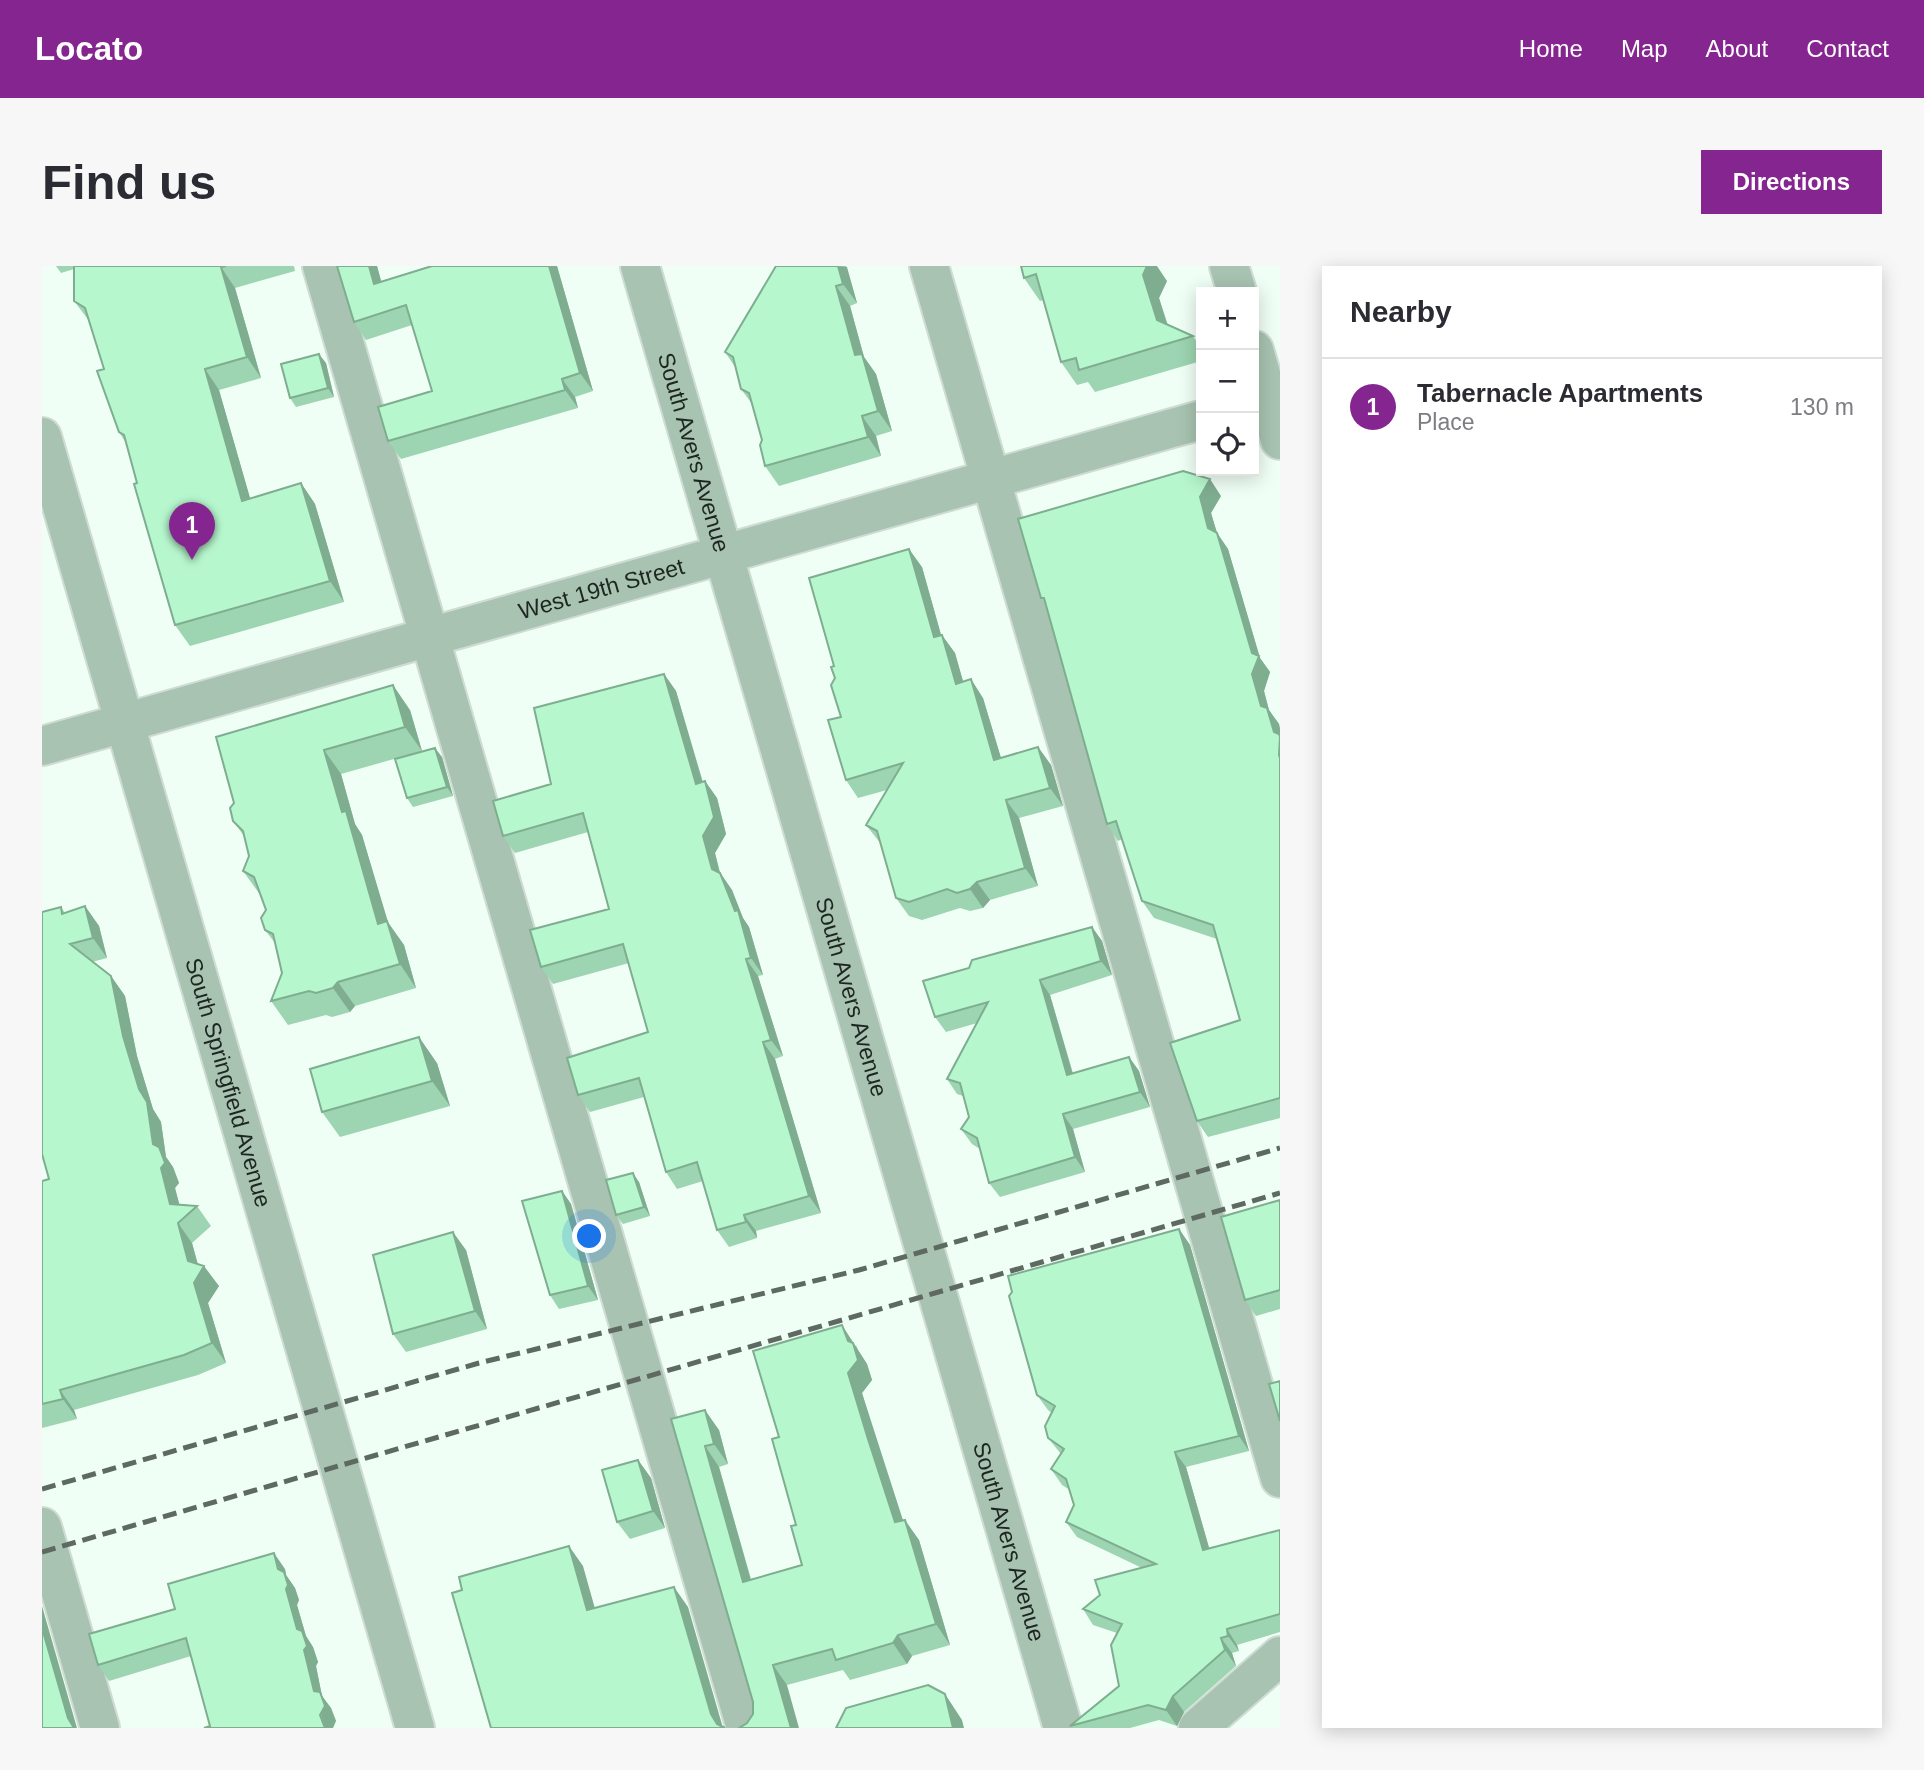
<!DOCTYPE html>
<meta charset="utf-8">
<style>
body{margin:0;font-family:Helvetica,sans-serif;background:#f7f7f7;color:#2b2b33}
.controls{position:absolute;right:21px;top:21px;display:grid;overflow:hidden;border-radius:0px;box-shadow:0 4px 18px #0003}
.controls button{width:63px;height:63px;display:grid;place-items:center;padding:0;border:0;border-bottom:2px solid #e1e1e2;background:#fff;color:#2b2b33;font:35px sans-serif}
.you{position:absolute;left:548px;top:971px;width:24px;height:24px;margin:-18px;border:5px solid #fff;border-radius:50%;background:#1a73e8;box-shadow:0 0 0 10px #1a73e833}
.badge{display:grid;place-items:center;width:46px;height:46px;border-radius:50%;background:#85258f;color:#fff;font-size:23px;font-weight:700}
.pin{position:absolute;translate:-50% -58px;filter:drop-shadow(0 2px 4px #0008)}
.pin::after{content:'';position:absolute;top:37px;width:24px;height:21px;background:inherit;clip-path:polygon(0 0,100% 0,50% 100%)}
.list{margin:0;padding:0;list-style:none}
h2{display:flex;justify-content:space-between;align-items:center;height:91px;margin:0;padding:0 28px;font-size:30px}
h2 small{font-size:23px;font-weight:400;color:#7c7c81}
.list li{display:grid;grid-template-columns:46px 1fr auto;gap:21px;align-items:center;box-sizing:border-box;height:98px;padding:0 28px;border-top:2px solid #e1e1e2}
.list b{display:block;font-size:26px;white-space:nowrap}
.list p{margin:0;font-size:23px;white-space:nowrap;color:#7c7c81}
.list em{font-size:23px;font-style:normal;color:#7c7c81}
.icon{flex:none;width:38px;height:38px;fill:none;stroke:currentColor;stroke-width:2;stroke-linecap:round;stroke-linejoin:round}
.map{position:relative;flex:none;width:1238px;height:1462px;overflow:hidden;border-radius:0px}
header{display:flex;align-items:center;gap:42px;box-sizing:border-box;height:98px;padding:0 35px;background:#85258f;color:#fff}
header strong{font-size:33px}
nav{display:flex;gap:38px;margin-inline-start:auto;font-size:24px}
.intro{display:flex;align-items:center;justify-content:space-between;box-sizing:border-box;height:168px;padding:0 42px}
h1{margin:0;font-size:49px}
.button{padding:18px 32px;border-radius:0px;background:#85258f;color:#fff;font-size:24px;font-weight:700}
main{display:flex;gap:42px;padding:0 42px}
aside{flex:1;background:#fff;border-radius:0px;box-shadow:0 4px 18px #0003}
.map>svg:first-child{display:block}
</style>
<header>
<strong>Locato</strong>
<nav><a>Home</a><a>Map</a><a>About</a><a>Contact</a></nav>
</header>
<div class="intro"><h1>Find us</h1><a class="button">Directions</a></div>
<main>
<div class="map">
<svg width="1238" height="1462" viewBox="0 0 1238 1462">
<rect width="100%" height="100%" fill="#f0fff5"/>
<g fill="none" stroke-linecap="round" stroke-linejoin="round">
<defs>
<g id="minor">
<path d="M280,0L704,1462"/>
<path id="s1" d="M598,0L1021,1462"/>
<path d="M887,0L1238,1212"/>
<path d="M1187,0L1195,26"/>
<path d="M1212,84L1238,174"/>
<path id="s2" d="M0,171L373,1462"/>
<path id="s3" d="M0,480L1159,154"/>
<path d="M0,1261L58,1462"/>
<path d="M1156,1462L1238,1390"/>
</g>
</defs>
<use href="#minor" stroke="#cedcd3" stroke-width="42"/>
<use href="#minor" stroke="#a8c3b1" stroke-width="38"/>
<path stroke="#5e6962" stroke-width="5" stroke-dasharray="14 7" stroke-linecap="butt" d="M0,1223L437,1097L817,1004L1238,882
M0,1286L1238,927"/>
</g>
<path fill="#9dd4b1" d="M14,0H252L253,5L193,22L219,112L177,124L208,233L259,217L273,238L302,336L148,380L133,359L84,177L77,166L62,103L48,56L32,35V3L19,7Z
M295,0H335L339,16L515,0L551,125L533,131L536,142L359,193L346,175L390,125L370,59L324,74L312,56Z
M796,0H804L815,37L808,40L822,91L834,108L850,165L834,170L839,190L737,220L723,200L720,174L710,138L699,123L693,101L683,86Z
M979,0L1125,15L1117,32L1126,59L1151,70L1159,82V95L1053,126L1046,116L1035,119L1019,96L1002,34L998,35L982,12Z
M284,97L292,131L254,141L248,132Z
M1179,230L1169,247L1175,267L1186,283L1218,392L1228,406L1222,425L1227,444L1237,458L1238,463V852L1166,871L1155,855L1198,754L1175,673L1112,652L1100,635L1080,573L1076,575L1065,558L1004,339L999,332Z
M880,301L899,369L913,387L921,416L941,432L959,492L996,481L1009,499L1021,540L977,552L996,620L948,634L941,642L928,645L918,642L880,654L867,650L854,632L839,578L824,559L845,524L816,532L804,514L799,451L793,412Z
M622,408L634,425L661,516L663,515L675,532L684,568L673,587L678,606L690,624L701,652L707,661L721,709L716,710L741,790L733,793L779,947L714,965L715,972L687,981L675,964L661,915L635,923L624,906L602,831L548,846L536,829L606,766L587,697L511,718L499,701L567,643L546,566L473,587L461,570L509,518Z
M368,444L380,485L299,508L313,558L320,569L345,655L362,679L374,722L313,740L308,746L290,751L284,749L246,759L229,735L240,707L233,677L223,664L224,644L219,630L201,605L207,590L202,570L191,555L192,537L174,471Z
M400,491L411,530L371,541L365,532Z
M43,640L57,660L65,692L50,696L69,710L83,730L95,790L111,843L119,856L124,891L131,901L137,917L133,922L137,938L155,940L169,960L150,977L156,998L177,1020L166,1037L184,1097L156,1109L32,1144L35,1153L0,1162V915L7,913L19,641L23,647Z
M1050,661L1060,675L1070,709L1008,729L1031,807L1087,791L1097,805L1108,841L1031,863L1043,906L958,931L947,917L938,883L930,878L919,863L927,851L921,830L915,828L905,813L935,757L904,766L893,751L927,702Z
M395,797L408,840L298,871L280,846Z
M597,916L608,950L581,958L574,949Z
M520,925L529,938L556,1034L517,1043L508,1029Z
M1238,934V1043L1214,1050L1203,1034Z
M1137,963L1148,979L1207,1185L1144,1201L1167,1282L1238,1264V1366L1195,1379L1197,1385L1190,1387L1194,1400L1142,1446L1135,1460L1117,1454L1088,1462H1030L1028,1460L1077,1420L1075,1367L1051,1359L1041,1343L1100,1302L1035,1271L1024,1256L1032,1239L1028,1224L1020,1219L1009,1203L1019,1188L1006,1172L1010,1147L1006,1144L995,1129Z
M424,984L445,1063L364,1086L351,1068Z
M814,1079L816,1084L825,1098L830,1114L820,1127L840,1193L860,1254L877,1274L908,1379L870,1390L865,1398L808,1414L801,1404L745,1419L705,1457L711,1448V1436L629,1153L677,1164L686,1198L677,1201L709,1313L760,1299L754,1259L737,1171Z
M596,1194L609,1212L623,1262L588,1273L575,1256Z
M243,1303L244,1309L253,1322L257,1334L255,1339L264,1370L271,1381L276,1396L274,1400L280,1430L289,1442L294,1455L168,1460L149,1390L67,1415L56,1399L133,1343Z"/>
<path fill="#7fad90" d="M327,0H335L345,36L332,18Z
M507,0H515L551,125L538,107Z
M796,0L805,1L815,37L801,18Z
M1105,0H1115L1125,15L1117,32L1131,77L1115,54L1101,9Z
M179,1L193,22L219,112L205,91Z
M794,20L808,40L822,91L834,108L850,165L836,145L813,89Z
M277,88L284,97L292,131L286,122Z
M163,103L177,124L215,256L200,235Z
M520,113L533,131L536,142L523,124Z
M820,150L834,170L839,190L826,171Z
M1168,213L1179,230L1169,247L1175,267L1186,283L1218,392L1228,406L1222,425L1227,444L1237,458L1238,463V475L1232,466L1219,440L1210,408V387L1166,262L1158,231Z
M259,217L273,238L302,336L288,315Z
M867,283L880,301L905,390L892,371Z
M900,369L913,387L927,436L914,418Z
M622,408L634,425L666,535L654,518Z
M929,413L941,432L965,512L952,494Z
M351,419L368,444L380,485L363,461Z
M996,481L1009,499L1021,540L1008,522Z
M393,482L400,491L411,530L405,521Z
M282,484L299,508L313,558L320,569L349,666L345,655L362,679L374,722L358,698L336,658L300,546Z
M663,515L675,532L684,568L673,587L681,620L670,603L661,570Z
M964,534L977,552L996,620L983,602Z
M678,607L690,624L701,652L707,661L721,709L709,692Z
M935,616L948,634L941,642L928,623Z
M43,640L57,660L65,692L51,672Z
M1050,661L1060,675L1070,709L1059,695Z
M704,693L716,710L741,790L729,774Z
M69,710L83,730L95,790L111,843L119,856L124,891L131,901L137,917L133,922L141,952L128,938L111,878L97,823L81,770Z
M998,714L1008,729L1035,823L1025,809Z
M296,716L313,740L308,746L291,722Z
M377,771L395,797L408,840L390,815Z
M721,776L733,793L779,947L767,930Z
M1087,791L1097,805L1108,841L1098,826Z
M1021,848L1031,863L1043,906L1033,891Z
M591,907L597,916L608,950L602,941Z
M520,925L529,938L556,1034L546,1020Z
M702,949L714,965L715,972L704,956Z
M136,957L150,977L158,1007L162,1000L177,1020L166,1037L184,1097L170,1077L152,1017Z
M1137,963L1148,979L1207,1185L1197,1170Z
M411,966L424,984L445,1063L433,1045Z
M800,1059L825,1098L830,1114L820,1127L868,1276L853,1256L826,1173L806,1107V1075Z
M18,1124L32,1144L35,1153L21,1133Z
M663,1144L677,1164L686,1198L672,1178Z
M663,1180L677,1201L715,1336L701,1316Z
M1133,1186L1144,1201L1172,1299L1161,1284Z
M596,1194L609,1212L623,1262L611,1245Z
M863,1254L877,1274L908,1379L894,1358Z
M527,1280L541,1300L559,1364L545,1344Z
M232,1287L243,1303L244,1309L253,1322L257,1334L255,1339L264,1370L271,1381L276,1396L274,1400L280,1430L289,1442L294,1455L291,1462H283L255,1363Z
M632,1321L646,1341L681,1462H678L669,1448Z
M0,1340L35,1462H32L26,1452L0,1362Z
M1185,1363L1195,1379L1197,1385L1186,1370Z
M856,1369L870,1390L865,1398L851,1377Z
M1179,1372L1190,1387L1194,1400L1183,1384Z
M731,1399L745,1419L757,1462H749Z
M903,1428L920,1454L922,1462H911Z
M1131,1430L1142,1446L1135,1460L1124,1444Z"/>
<path fill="#b6f7ce" stroke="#7fad90" stroke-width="2" d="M32,0H184L179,1L205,91L163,103L200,235L259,217L288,315L133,359L92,218L95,217L82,169L77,166L55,105L62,103L43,42L32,35Z
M295,0H327L332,18L390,0H507L538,107L520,113L523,124L346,175L336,141L390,125L364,39L312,56Z
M734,0H796L801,18L794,20L813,89L820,88L836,145L820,150L826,171L723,200L718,179L720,174L707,127L699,123L691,91L683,86Z
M979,0H1105L1101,9L1115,54L1151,70L1037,104L1034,92L1019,96L994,8L982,12Z
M277,88L286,122L248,132L239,98Z
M1141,205L1168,213L1158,231L1166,262L1175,267L1210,387L1217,390L1210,408L1219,440L1225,442L1232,466L1237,468L1238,471L1237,489L1238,492V832L1155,855L1128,777L1198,754L1171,659L1100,635L1074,555L1065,558L1002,332H999L976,253Z
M867,283L892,371L900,369L914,418L929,413L952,494L996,481L1008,522L964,534L983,602L935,616L928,623L915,627L905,623L867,636L854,632L835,565L824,559L861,497L804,514L786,454L799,451L789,419L793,412L789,401L792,400L767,312Z
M622,408L654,518L663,515L672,551L661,570L670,603L678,607L693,645L696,644L709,692L704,693L729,774L721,776L767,930L702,949L704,956L675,964L655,896L624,906L597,812L536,829L525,792L606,766L581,678L499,701L488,664L567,643L541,547L461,570L451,535L509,518L492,442Z
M351,419L363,461L282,484L300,546L304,545L336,658L345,655L358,698L296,716L291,722L274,727L267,725L229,735L240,707L231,668L223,664L219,652L224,644L212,611L201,605L207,590L201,565L191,555L188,542L192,537L174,471Z
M393,482L405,521L365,532L353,493Z
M43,640L51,672L28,678L69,710L81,770L97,823L105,836L111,878L117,881L123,897L119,902L128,938L155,940L136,957L146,995L162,1000L152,1017L170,1077L142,1089L18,1124L21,1133L0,1138V915L7,913L0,888V646L19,641L20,648Z
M1050,661L1059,695L998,714L1025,809L1087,791L1098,826L1021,848L1033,891L947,917L935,872L919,863L927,851L918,817L905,813L946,736L893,751L881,715L927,702L930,694Z
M377,771L390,815L280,846L268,803Z
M591,907L602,941L574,949L564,914Z
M520,925L546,1020L508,1029L480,935Z
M1238,934V1024L1203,1034L1179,951Z
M1137,963L1197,1170L1133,1186L1161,1284L1238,1264V1348L1185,1363L1186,1370L1179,1372L1183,1384L1131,1430L1124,1444L1106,1439L1028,1460L1077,1420L1069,1379L1080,1358L1041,1343L1058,1329L1053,1314L1114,1298L1024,1256L1032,1239L1024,1213L1009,1203L1022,1183L1006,1172L1003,1160L1013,1140L995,1129L967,1030L970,1026L966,1010Z
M411,966L433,1045L351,1068L331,989Z
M800,1059L806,1075L811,1077L816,1094L806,1107L826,1173L853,1256L863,1254L894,1358L856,1369L851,1377L794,1394L790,1383L731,1399L749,1462H697L705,1457L711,1448V1436L629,1153L663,1144L672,1178L663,1180L701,1316L760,1299L749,1260L754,1259L730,1173L737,1171L711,1085Z
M1238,1115V1155L1227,1118Z
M596,1194L611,1245L575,1256L560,1204Z
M527,1280L545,1344L632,1321L669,1448L675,1458L683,1462H449L410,1327L420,1324L417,1311Z
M232,1287L236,1303L242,1306L246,1319L244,1323L255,1363L260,1365L265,1380L262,1384L272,1425L278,1426L283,1440L278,1449L283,1462H162L168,1460L144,1372L56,1399L47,1368L133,1343L126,1318Z
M0,1362L26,1452L32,1462H0Z
M886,1419L903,1428L911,1462H794L804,1442Z"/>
<g text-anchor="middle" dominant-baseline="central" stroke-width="6" stroke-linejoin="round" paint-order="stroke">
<g font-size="23" fill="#1d2620" stroke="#f0fff5">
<text stroke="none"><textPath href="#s1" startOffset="194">South Avers Avenue</textPath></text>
<text stroke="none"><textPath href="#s3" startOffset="581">West 19th Street</textPath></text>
<text stroke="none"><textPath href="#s1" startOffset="761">South Avers Avenue</textPath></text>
<text stroke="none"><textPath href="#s2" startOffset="672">South Springfield Avenue</textPath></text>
<text stroke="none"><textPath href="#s1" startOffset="1328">South Avers Avenue</textPath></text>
</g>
</g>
</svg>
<div class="controls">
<button>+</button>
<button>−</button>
<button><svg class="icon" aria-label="locate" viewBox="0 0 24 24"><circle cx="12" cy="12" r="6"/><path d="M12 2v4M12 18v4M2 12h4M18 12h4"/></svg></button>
</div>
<div class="you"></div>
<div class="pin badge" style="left:150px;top:294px">1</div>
</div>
<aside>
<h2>Nearby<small></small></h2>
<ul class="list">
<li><span class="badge">1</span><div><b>Tabernacle Apartments</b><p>Place</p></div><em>130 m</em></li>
</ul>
</aside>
</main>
